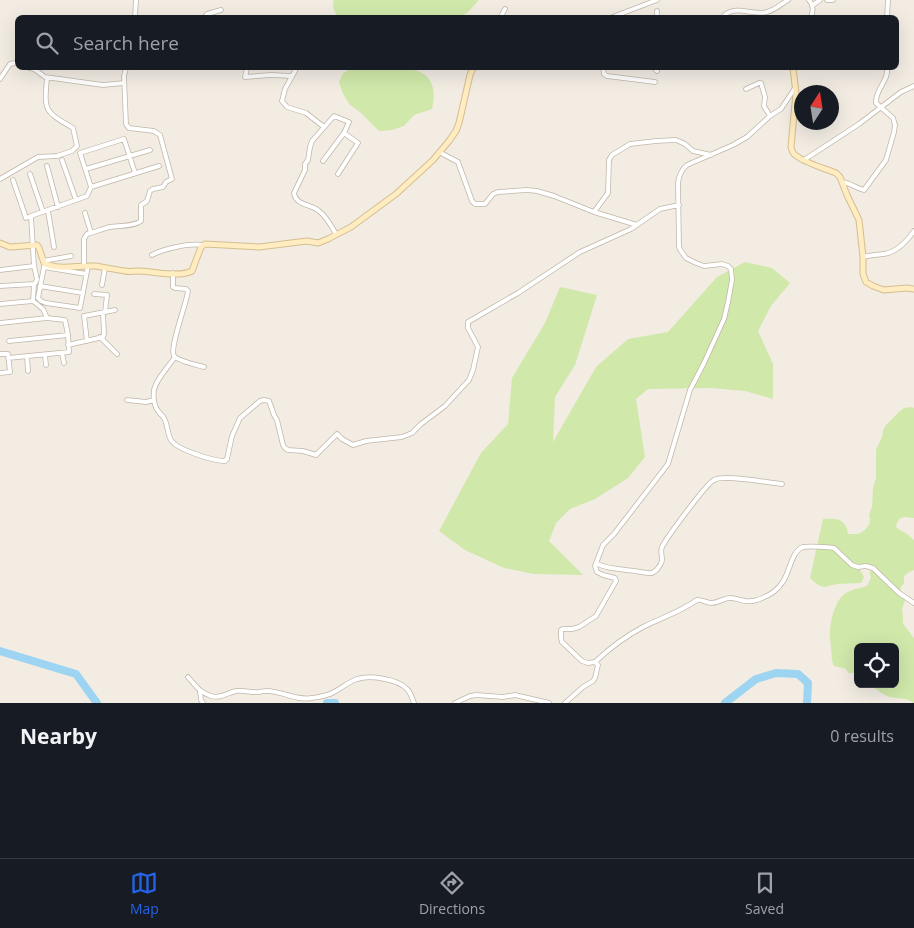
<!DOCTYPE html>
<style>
body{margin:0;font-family:"Open Sans",sans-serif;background:#242831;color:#f1f3f6}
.controls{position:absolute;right:15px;bottom:15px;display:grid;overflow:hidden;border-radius:8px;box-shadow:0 5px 20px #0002}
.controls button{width:45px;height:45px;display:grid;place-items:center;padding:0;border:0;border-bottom:1px solid #363941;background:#171b24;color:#f1f3f6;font:25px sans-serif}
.compass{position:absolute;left:794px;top:85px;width:45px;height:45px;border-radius:50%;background:#171b24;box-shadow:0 5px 20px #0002;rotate:12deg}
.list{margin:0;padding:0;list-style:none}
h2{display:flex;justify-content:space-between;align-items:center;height:65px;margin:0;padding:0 20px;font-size:21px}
h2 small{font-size:16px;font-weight:400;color:#9ea1a6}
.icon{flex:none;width:28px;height:28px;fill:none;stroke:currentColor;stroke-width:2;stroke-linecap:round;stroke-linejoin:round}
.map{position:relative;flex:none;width:914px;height:703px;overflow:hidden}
.search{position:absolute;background:#171b24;box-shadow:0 5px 20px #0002;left:15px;right:15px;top:15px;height:55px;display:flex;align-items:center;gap:12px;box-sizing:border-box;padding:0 18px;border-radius:8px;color:#9ea1a6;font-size:19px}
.sheet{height:155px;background:#171b24}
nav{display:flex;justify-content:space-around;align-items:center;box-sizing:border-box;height:70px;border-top:1px solid #363941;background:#171b24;font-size:14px;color:#9ea1a6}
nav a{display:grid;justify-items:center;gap:2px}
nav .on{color:#2563eb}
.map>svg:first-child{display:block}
</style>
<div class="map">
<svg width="914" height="703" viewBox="0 0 914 703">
<rect width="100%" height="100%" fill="#f2ece3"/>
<path fill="#d0e8aa" d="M334,0H479L468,12L461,17L338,18C335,12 331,6 334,0Z
M385,68C417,67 440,71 432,109L414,115L404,126L392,130L379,131L360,112L350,105L343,94L339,82L343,73L351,69L377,70Z
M745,262L772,268L790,283L771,306L758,331L773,364V399L745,391L711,388L648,389L636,399L645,457L628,478L595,499L570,509L556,523L549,541L583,575L534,574L504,568L465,550L439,531L481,453L508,424L512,378L545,323L560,287L597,295L575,365L555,397L553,442L596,367L628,339L668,332L717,277Z
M912,407L914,408V518L905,517L900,518L897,523L896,527L900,530L907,534L914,540V570L909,572L904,576V583C900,588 899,590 900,597L905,599C905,603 902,606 902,610C903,615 903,619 903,624L914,638V703C907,698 904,699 895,698C886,697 877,691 871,684H895V647H858V672L853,673H848L846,669C842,667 838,668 834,666C831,660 832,655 831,648C831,642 829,637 830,632C830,622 835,603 842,596C850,589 858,589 867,586L871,578L870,573L871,568L860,567V570L864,577L861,583L837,584L824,587L818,585L810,578L823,519C836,518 846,518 848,534C851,534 854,534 857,534C865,532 873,523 869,515L872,507L873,488L876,478V450L882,437L883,430L886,425L899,412L904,408Z"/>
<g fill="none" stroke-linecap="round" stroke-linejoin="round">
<path stroke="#9cd4f2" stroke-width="8" d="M0,651L76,674L97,703
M327,703H335
M725,703L756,679L776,673L798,674L808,683L807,703"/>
<defs>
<path id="street" d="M809,0C814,6 813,10 811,18
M827,0H833
M813,5L820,0
M135,18L136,0
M204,18L207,14L221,10
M500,18L505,9
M610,18L657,0
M657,18V11
M722,18C733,3 752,16 767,12C775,10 781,4 788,0
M887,18L888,0
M29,68L34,69L45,77L103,85L124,83
M247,68L245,77L271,75L292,76
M296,68L295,71L285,89L282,101L287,107L306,113L324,127
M603,68L604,74L607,76L655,82
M654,68L657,71
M0,79L10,64L15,63L18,64
M746,89L759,83H761L765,97L764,106L770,116
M439,152L458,162L472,201L475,204H485L493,194L498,192L527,190L537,191L554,196L594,212L637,225
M62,160L76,200
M804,160L859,124L901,92L914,86
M323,161L344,133L349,122L334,116L312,141L310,147L308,160L305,164V170L294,193C296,206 311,204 319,211C327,217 331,226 336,234
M47,166L58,207
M86,169L150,150
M30,174L43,212
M338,174L358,143L344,133
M0,179L38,157L57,156L72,151L77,146L73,128C44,111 44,111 47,78
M13,180L26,218L31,216
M842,182C851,183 855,188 864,190L886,160L894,132L895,125L893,118L876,103C875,89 889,81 887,68
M91,187L159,166
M48,211L54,247
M594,212L608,193L609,160L612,155L630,144L656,141L676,140L685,144L693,151L711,155
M85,213L91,233
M152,255C163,249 189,243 202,245
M863,257C871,255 877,255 884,254C897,252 907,241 914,231
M43,261L71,256
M84,266V239L87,234C95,232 102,229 110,227C120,225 133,227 141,221V205L147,201L150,191L153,189L163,187L166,182L172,179L160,135L154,131L129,128L126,124L124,76L126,68
M0,270L34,266
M173,273V287L175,288L186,289L188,291C187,302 169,348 174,356C178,361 197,365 204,367
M86,274L44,267L38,298L41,301L46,303L80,308L88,266
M102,285L105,268
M0,286L34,284L36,282L37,279L34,266L31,216L87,196L91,187L80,153L124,139L135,173
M40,286L83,293
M94,294L107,295L105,312
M0,304L33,301
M0,323L47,318
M100,337L117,354
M9,341L68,335L65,320L47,318L43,309L33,301L34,284
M87,341L84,316L115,310
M68,345L103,337L104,334L103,313
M62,353L64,363
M0,354H8L10,372L0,373
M45,355L46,365
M27,356L28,371
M175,357C169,366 156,379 154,390C153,397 154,407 159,412C160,414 163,416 164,418C168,425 167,433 171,440C177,450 214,461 225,461L227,459L232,436L240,418L260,401L264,400L269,401L274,415L277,420L283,445L285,448L288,450L303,451L316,455L337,434L342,439L353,445L366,441L402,437L412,433L421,424L445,406L469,380L473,370L478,347L468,328V322L518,293L580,252L631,229L660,209L679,205
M8,358L69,352L68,335
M127,400L146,402L154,400
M596,563C605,569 616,568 626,570C632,570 648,574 652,573C654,572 657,570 658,568C666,559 659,555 662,547C667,537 706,484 714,480C723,474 769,483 782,484
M595,662C611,647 624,637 643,627C661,618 680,612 697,600C702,599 706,603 711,603C718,603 724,598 730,598C740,598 744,604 757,600C766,597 777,591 782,583C790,573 791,551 803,547C809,546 827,547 834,548L852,565L858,567L866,566L873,568L899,593L914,603
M188,677C196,686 199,692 211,696C220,699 227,693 236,691C244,690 252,693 259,692C264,691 262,691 267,691C282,691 296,701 312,698C319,697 327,696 334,692C342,688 348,682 357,679C370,675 398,679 407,689C411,693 412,698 414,703
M200,691L201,700L203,703
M455,703L470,696L476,695L503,697L515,695L549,703
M565,703L583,687L593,681L595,678L598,665L595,662L588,663L582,661L562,642L561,638V630L563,629H572L579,627L596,616L616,581L615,578L603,575L597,572L595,566L603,545L614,534L668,464L690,390L704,363L724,319L728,302L732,280L731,269L728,266L722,264L704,266L696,263L686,258L681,251L679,247L678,183C679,175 681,170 687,165L733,145L747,137L770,116L781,109L795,88"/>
<path id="secondary" d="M793,68L796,93L791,147C792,151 792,152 794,154C804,163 824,168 836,173L840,177L847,195L859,220L863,257V274L866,282L873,286L884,290L907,288L914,289
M0,243L10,247L37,245L39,248L44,263C59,271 78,265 94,266C105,267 115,270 125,271C129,272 133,271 137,271C153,271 178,278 192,271L201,247L205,244L259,247L307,241L318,243L328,239L351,227L396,194L408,183L433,160L449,141L456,131L459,123L470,75L473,68"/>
</defs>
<use href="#street" stroke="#c0b6a8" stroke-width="5.5"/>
<use href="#secondary" stroke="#d4be91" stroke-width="7"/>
<use href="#street" stroke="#fff" stroke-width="4"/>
<use href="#secondary" stroke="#ffecc0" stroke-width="5"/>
</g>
</svg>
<div class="controls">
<button><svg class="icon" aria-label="locate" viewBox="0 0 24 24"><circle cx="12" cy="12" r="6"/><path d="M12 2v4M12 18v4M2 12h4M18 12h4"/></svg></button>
</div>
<svg class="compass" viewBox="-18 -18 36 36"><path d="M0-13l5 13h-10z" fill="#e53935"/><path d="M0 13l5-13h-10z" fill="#9ea1a6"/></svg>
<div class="search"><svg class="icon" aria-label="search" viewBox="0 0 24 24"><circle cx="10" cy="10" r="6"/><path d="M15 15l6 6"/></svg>Search here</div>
</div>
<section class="sheet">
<h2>Nearby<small>0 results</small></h2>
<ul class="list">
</ul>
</section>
<nav>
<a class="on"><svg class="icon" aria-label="map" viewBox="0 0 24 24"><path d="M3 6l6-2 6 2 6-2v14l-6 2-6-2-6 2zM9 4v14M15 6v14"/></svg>Map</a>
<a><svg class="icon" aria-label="directions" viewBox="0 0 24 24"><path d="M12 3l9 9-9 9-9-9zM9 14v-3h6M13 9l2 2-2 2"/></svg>Directions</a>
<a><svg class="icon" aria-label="saved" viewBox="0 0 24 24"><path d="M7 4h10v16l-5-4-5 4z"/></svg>Saved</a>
</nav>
